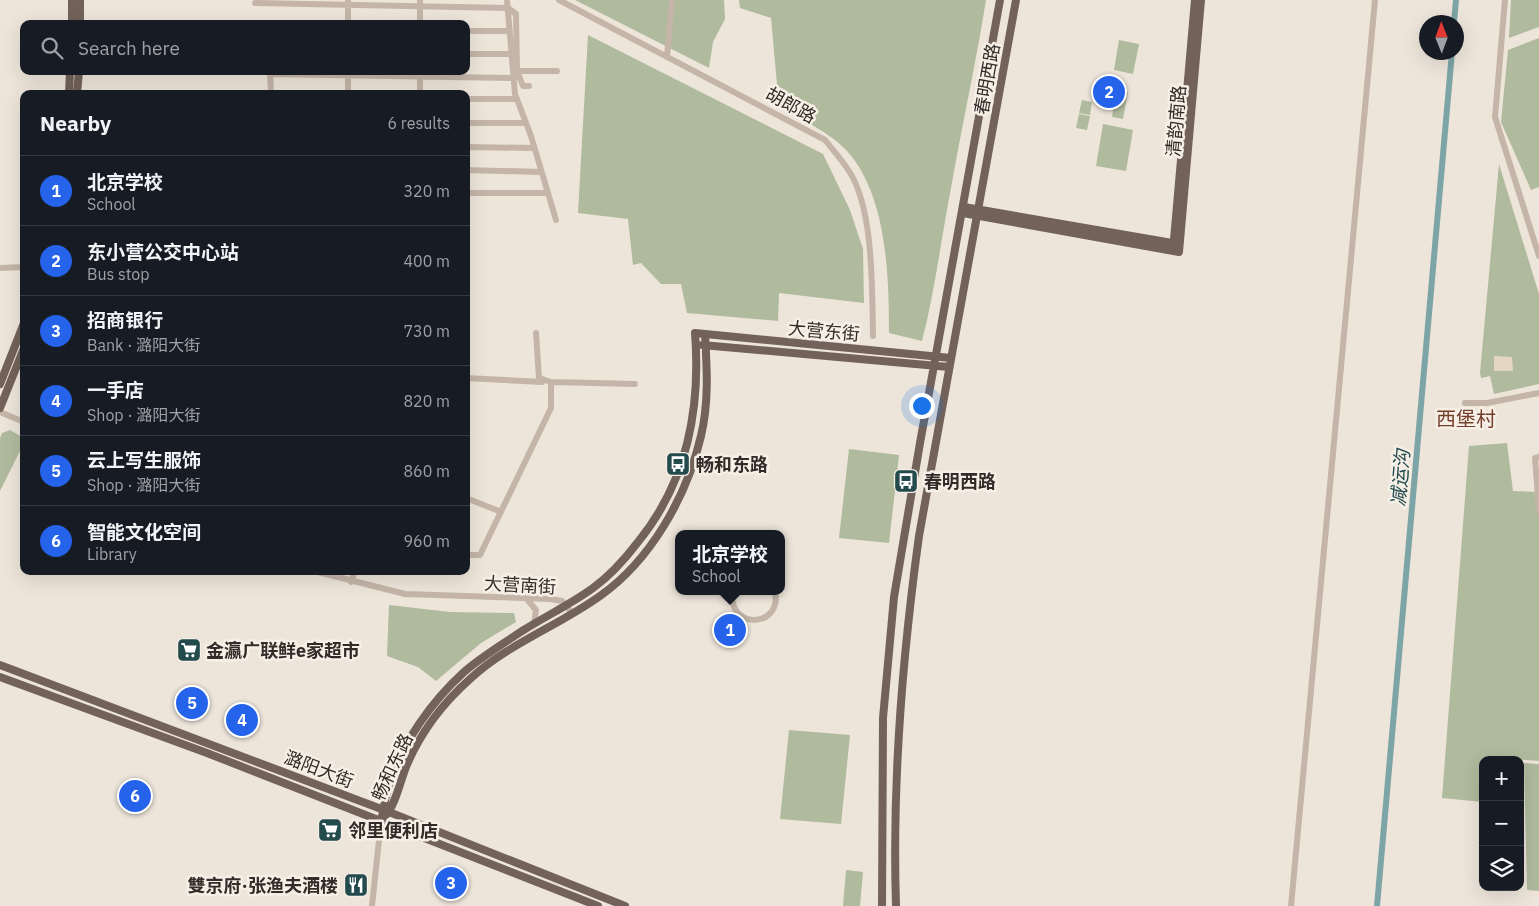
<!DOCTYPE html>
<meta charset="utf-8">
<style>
body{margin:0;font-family:"IBM Plex Sans","Noto Sans SC",sans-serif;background:#242831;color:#f1f3f6}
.controls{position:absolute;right:15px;bottom:15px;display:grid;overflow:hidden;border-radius:10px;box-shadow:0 5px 20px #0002}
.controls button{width:45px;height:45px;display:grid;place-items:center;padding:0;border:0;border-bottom:1px solid #363941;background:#171b24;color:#f1f3f6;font:25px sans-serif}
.compass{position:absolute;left:1419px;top:15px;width:45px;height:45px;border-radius:50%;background:#171b24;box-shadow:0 5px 20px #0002;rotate:359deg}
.you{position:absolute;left:921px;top:405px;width:18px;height:18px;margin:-12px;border:4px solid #fff;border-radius:50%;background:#1a73e8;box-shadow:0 0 0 8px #1a73e833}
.badge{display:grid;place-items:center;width:32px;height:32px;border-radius:50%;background:#2563eb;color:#fff;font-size:16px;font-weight:700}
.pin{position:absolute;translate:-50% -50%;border:2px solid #fff;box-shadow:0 1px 5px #0006}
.popup{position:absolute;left:675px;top:530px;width:110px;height:65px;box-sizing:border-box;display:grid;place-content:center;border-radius:10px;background:#171b24;filter:drop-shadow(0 1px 4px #0005);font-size:16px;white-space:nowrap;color:#9ea1a6}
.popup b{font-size:19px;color:#f1f3f6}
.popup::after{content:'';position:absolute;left:50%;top:100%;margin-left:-10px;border:10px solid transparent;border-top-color:#171b24}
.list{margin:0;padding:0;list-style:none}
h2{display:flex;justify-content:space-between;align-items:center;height:65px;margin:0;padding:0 20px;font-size:21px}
h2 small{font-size:16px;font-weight:400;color:#9ea1a6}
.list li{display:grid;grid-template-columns:32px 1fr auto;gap:15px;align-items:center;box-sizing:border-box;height:70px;padding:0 20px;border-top:1px solid #363941}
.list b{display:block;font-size:19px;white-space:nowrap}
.list p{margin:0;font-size:16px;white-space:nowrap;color:#9ea1a6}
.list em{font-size:16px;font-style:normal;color:#9ea1a6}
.icon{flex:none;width:28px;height:28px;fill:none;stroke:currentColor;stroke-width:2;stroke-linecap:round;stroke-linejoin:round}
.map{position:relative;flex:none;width:1539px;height:906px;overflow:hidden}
.search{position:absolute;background:#171b24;box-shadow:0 5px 20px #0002;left:20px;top:20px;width:450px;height:55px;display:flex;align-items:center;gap:12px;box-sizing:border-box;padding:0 18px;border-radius:10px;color:#9ea1a6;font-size:19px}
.panel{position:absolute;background:#171b24;box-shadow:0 5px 20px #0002;left:20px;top:90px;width:450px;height:485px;border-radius:10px}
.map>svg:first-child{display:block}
</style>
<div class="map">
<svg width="1539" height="906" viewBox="0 0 1539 906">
<rect width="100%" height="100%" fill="#ede5da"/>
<path fill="#b0ba9d" d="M575,0H724L725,19L713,42L709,68Z
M739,0H986C976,63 962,125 951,188C941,239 935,291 922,341L889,333C889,273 887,180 835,140C818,127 797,117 779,106L771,18L740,8Z
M1511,0H1539V27L1509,38Z
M588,35L823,154L850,210L863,249L864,303L779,293L778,321L687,313L681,284H661L641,263L633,265L628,219L578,213Z
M1539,38V187L1531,190L1501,122L1508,50Z
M1119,40L1139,44L1133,74L1114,70Z
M1116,90L1128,92L1123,119L1112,117Z
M1082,100L1092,102L1090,115L1079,113Z
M1079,114L1090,116L1087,130L1076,128Z
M1103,124L1133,130L1126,171L1096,166Z
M1499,164L1539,294V384L1494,394L1490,376L1481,378L1480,373Z
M10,430L24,438V443L0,491V438L2,433Z
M1507,443L1513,491L1539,492V761L1501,758V760H1483V802L1442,798L1469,446Z
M849,449L899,455L889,543L839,538Z
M389,605L450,612L514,613L516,622L481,643L436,681L418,667L387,656Z
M789,730L850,735L841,824L780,819Z
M1524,763L1539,764V891L1527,890Z
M846,870L863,872L860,906H843Z"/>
<path fill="#e3d6c3" d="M1494,356L1512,357L1513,371H1494Z"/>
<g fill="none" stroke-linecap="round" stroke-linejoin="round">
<path stroke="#7da4a6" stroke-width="6" d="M1454,22L1456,0
M1377,906L1452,52"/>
<path stroke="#c4b5a8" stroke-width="6" d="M507,0L515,94L531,136L556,220
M559,0L825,140C833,150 842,160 849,171C874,209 872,291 873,336
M1505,0L1495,117L1539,256
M348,1V24
M255,3L508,8L516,14L517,71L523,86H529
M420,24V0
M466,31H509
M466,54H511
M667,57L672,0
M270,71L271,94
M517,71H557
M348,72V94
M270,74L513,78
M420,94V71
M466,99H517
M466,123H526
M466,147L534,148
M466,170L541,172
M466,193H548
M0,268L24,267
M466,378L542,382
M551,382L635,384
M1465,403H1487L1539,393
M0,412L24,422
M1539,457L1535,458L1539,511
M466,498L499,511
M466,555H480L551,408V382L539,378L536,333
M314,571L405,594L550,599L562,601L572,613
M351,582L355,571
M733,591C726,630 783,629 775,591
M526,598L536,610L534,624
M372,906L381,821
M1291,906L1375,0"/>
<path stroke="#72625a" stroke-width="8" d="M72,0V24
M80,0V24
M69,94L70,71
M77,94L79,71
M964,207L1178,244
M963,213L1179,252L1201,0
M1173,251L1195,0
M702,345L949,367
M0,384L24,323
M0,408L24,348
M0,665L384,810L625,906
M0,677L207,753L598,906
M386,815C396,803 400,782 406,767C420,733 443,703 470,679C508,644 558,626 600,596C651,560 687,496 701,436C709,402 707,369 705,334
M381,821C384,809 385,796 389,784C403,742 431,702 464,672C481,657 503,644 522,631C546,616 571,604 593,588C611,575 625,559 638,542C687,482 701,410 695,333L951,358
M882,906L883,718L894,597L920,443L1000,0
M896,906C892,782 902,659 919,536L1016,0"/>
</g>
<defs>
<symbol id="bus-square" viewBox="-11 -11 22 22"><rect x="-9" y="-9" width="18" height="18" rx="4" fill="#234a4d" stroke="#f6efe6"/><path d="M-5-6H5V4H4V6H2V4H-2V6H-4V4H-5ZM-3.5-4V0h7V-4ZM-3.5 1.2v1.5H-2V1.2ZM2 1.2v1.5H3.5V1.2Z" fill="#fff"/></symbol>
<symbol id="supermarket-square" viewBox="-11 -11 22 22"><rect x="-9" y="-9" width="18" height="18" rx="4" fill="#234a4d" stroke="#f6efe6"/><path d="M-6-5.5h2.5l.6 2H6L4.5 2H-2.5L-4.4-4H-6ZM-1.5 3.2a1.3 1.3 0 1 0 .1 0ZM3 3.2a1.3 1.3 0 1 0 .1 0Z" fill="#fff"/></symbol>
<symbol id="restaurant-square" viewBox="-11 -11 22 22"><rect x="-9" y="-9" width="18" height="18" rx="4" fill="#234a4d" stroke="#f6efe6"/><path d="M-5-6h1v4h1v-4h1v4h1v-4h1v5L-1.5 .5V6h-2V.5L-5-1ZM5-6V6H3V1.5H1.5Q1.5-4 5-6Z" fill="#fff"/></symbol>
</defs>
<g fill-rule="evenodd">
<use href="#bus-square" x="664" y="450" width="28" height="28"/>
<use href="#bus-square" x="892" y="467" width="28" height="28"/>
<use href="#supermarket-square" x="175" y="636" width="28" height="28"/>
<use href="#supermarket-square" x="316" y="816" width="28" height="28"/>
<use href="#restaurant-square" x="342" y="871" width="28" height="28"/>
</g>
<g text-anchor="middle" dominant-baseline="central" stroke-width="5" stroke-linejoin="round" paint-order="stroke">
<g font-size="18" fill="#322b27" stroke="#f6efe6">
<text transform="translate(987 79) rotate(-80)">春明西路</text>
<text transform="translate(791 105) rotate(29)">胡郎路</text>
<text transform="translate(1176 121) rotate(-85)">清韵南路</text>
<text transform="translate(824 331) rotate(5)">大营东街</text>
<text transform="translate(520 585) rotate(3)">大营南街</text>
<text transform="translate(392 767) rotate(-65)">畅和东路</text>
<text transform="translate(319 769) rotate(21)">潞阳大街</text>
</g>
<g font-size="18" font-weight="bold" fill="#322b27" stroke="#f6efe6" text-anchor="start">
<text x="696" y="464">畅和东路</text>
<text x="924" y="481">春明西路</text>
<text x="206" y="650">金瀛广联鲜e家超市</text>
<text x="348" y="830">邻里便利店</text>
<text x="338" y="885" text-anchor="end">雙京府·张渔夫酒楼</text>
</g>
<g font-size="19" font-style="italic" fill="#234a4d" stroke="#f6efe6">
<text transform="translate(1400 478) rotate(-85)">减运沟</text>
</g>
<g font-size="20" fill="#753e2b" stroke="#f6efe6">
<text x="1466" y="418">西堡村</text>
</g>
</g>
</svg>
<div class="controls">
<button>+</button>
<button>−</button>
<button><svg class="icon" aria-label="layers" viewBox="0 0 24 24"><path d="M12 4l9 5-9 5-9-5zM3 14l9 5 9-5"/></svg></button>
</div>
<svg class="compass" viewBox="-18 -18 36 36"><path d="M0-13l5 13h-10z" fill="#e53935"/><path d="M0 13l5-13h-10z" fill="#9ea1a6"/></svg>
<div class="you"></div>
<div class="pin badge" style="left:730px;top:630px">1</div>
<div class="popup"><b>北京学校</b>School</div>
<div class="pin badge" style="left:1109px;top:92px">2</div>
<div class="pin badge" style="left:451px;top:883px">3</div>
<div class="pin badge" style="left:242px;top:720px">4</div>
<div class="pin badge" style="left:192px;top:703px">5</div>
<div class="pin badge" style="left:135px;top:796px">6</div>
<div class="search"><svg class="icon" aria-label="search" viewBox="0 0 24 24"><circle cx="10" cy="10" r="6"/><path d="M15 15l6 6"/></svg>Search here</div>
<section class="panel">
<h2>Nearby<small>6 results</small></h2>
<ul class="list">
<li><span class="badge">1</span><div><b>北京学校</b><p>School</p></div><em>320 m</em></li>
<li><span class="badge">2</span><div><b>东小营公交中心站</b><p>Bus stop</p></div><em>400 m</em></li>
<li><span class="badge">3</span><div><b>招商银行</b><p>Bank · 潞阳大街</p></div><em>730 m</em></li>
<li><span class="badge">4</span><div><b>一手店</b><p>Shop · 潞阳大街</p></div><em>820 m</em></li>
<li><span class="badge">5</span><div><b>云上写生服饰</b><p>Shop · 潞阳大街</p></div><em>860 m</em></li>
<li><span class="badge">6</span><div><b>智能文化空间</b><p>Library</p></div><em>960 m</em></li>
</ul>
</section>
</div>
